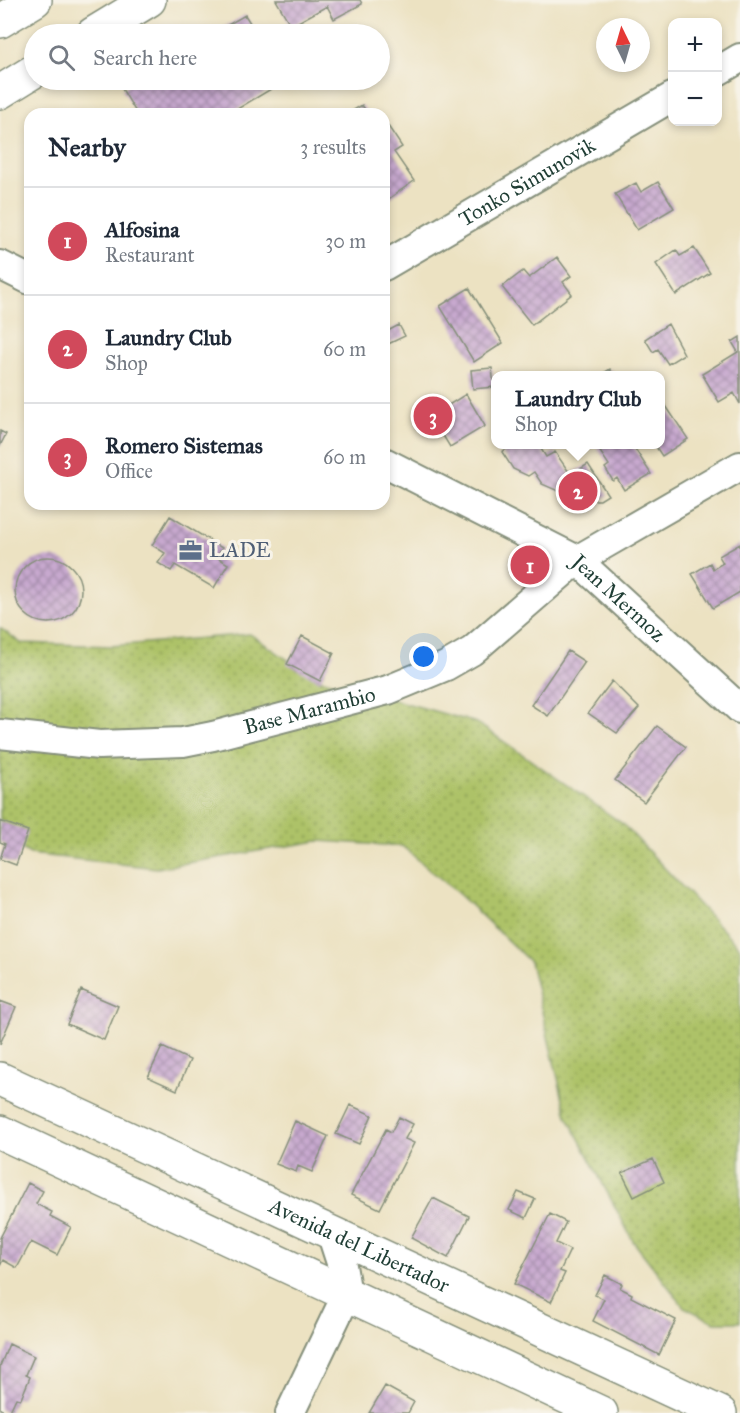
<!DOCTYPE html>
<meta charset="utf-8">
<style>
body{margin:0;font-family:"IM FELL Great Primer",serif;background:#f6f6f7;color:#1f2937}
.controls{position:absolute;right:18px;top:18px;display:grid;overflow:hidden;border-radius:12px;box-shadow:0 3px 9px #0003}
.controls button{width:54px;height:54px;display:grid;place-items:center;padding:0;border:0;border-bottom:2px solid #e0e1e3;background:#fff;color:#1f2937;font:30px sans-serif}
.compass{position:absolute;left:596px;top:18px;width:54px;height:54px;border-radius:50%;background:#fff;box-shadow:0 3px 9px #0003;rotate:355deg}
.you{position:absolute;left:424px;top:657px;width:21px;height:21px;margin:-15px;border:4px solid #fff;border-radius:50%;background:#1a73e8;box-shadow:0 0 0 9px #1a73e833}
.badge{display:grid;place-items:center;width:39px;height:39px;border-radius:50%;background:#d1495b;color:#fff;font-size:20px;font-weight:700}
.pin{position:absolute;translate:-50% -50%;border:3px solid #fff;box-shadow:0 2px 6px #0006}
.popup{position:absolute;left:491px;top:371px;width:174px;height:78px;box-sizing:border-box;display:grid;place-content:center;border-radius:12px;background:#fff;filter:drop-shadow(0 2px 4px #0005);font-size:20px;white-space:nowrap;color:#747a83}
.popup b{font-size:22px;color:#1f2937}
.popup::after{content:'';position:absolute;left:50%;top:100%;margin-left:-12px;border:12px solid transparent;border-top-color:#fff}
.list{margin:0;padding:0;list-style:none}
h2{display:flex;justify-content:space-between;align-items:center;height:78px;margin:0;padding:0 24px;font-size:26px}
h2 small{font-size:20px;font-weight:400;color:#747a83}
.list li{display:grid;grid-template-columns:39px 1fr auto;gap:18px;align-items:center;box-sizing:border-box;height:108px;padding:0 24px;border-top:2px solid #e0e1e3}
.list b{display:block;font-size:22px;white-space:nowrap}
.list p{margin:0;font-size:20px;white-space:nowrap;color:#747a83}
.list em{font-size:20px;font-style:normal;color:#747a83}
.icon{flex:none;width:33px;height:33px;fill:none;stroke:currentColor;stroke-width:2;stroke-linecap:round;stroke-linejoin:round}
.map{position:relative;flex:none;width:740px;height:1413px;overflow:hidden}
.search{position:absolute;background:#fff;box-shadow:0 3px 9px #0003;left:24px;top:24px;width:366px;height:66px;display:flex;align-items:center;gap:15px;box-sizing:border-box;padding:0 21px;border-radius:33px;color:#747a83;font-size:22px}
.panel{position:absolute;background:#fff;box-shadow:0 3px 9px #0003;left:24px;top:108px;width:366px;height:402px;border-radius:18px}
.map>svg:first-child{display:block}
</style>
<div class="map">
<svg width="740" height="1413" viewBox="0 0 740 1413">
<defs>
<pattern id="garden-dots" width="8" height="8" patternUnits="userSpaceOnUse" patternTransform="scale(1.5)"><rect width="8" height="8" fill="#adc267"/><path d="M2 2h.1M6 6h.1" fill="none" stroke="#8c9f56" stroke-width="1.8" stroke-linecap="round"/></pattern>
<pattern id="building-cross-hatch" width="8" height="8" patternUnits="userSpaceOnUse" patternTransform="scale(1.5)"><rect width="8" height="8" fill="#c8a9cf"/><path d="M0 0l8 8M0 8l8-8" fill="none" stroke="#a28ba9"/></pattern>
</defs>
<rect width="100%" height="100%" fill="#f7f3e8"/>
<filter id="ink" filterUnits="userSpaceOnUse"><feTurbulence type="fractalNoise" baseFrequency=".0167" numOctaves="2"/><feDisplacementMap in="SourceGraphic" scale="12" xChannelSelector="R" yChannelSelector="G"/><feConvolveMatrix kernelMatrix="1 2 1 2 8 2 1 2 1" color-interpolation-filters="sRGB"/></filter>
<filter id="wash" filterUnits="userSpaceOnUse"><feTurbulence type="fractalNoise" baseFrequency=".008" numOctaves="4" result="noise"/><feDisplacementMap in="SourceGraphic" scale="24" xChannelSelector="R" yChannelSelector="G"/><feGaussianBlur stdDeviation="1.35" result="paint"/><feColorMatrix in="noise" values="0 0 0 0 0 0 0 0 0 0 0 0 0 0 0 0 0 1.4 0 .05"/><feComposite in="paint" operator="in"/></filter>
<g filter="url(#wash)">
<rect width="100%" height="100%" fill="#ece2c2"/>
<path fill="url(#garden-dots)" stroke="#66804e" stroke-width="1.5" d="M0,628L21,643L111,646L250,634L313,677L477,723L623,824L740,948V1322H714L684,1307L633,1241L567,1116L530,962L461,896L402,846L318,841L157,868L30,854L0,835Z"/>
<g id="blocks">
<path fill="url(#building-cross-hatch)" d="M276,0H360L362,4L334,19L327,6L291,26Z
M245,15L257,34H212Z
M137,80H286L229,114H137L122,89Z
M362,105L368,114H347Z
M384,120L402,147L394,152L414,181L384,202Z
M658,182L674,208L637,230L615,194L636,183L641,192Z
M694,248L710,273L676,295L656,264L676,250L680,256Z
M557,257L571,276L563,282L572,294L532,325L502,287L523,271L529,278Z
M469,288L503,343L474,362L440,306Z
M668,324L684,354L668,364L658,349L653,352L645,339Z
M399,325L405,336L384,346V333Z
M740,337V404L734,393L719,402L702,374L738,352L732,342Z
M492,368L494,387L473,389L471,370Z
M610,369L614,376H599Z
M466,394L485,426L450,447L431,416Z
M664,403L688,439L662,456L654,444H660V405Z
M0,431L6,434L0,446Z
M514,444H538L546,457L555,452L571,475L588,464L608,495L600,500H573L564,487L558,491L542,484L534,472L528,476L513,469L502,452Z
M600,444H632L651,474L624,490L617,478L613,481L605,468L609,465L597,447Z
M170,516L222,548L217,557L228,564L214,588L175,565L171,571L158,563L165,553L152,545Z
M740,544V592L713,608L692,574L710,563L713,569L723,563L719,556Z
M15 590a33 33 0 1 1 66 0a33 33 0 1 1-66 0Z
M302,636L334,653L320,681L287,664Z
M568,651L585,662L548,716L531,705Z
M612,681L639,708L617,733L588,713Z
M657,726L686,747L644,802L615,780Z
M0,821L28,831L16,865L0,859L5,844L0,842Z
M81,990L118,1006L104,1040L67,1024Z
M0,1001L16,1007L0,1044Z
M162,1047L190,1060L177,1090L148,1077Z
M350,1105L372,1115L359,1144L336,1134Z
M399,1117L413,1124L405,1139L414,1143L380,1209L351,1195L386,1129L391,1132Z
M295,1121L328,1136L312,1172L298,1166L296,1172L276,1164Z
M653,1159L664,1182L634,1197L622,1173Z
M28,1183L43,1191L36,1204L52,1212L50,1216L71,1227L57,1255L31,1242L17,1268L3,1260L0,1266V1238Z
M518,1192L535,1199L526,1218L509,1210Z
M433,1198L469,1216L448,1258L411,1238Z
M550,1214L566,1222L556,1243L570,1250L560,1271L565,1273L551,1302L514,1284Z
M605,1275L622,1284L620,1288L632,1294L631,1297L676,1320L659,1355L593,1321L604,1299L595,1295Z
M9,1344L34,1356L26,1375L30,1377L21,1399L16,1398L9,1413L0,1409V1366Z
M385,1386L414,1402L408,1413H369Z"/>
</g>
</g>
<g filter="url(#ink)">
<use href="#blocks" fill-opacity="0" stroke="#86907b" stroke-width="1.5"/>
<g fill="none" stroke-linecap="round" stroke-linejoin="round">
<defs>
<g id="street">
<path d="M718,71L740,58"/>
<path d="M0,265L30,280"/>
<path id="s1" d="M384,266L672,97"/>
<path id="s2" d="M384,462L577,560L740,709"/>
<path id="s3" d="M0,734L99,745L183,742L213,736L388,690L446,666L472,651L577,560L740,466"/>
<path d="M290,1413L347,1294L342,1266L331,1232"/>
</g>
<path id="secondary" d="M0,21L35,0
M93,34L149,0
M0,92L34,71"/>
<g id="primary">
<path id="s4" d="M0,1079L720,1413"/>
<path d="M0,1132L601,1413"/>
</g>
</defs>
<use href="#street" stroke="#86907b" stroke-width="32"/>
<use href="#secondary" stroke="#86907b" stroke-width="36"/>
<use href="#primary" stroke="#86907b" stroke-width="36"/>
<use href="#street" stroke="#fff" stroke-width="28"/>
<use href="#secondary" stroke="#fff" stroke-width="33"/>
<use href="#primary" stroke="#fff" stroke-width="33"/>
</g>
</g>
<defs>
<symbol id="office-bare" viewBox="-9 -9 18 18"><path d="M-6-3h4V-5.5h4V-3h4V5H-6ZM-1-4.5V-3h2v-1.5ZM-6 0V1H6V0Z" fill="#5c6f8a" stroke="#f7f3e8" stroke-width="2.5" paint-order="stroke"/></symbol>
</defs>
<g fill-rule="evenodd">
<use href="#office-bare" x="174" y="534" width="33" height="33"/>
</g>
<g text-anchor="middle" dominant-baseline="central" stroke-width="6" stroke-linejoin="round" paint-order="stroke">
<g font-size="21" fill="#1f3d34" stroke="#f7f3e8">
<text stroke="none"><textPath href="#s1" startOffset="166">Tonko Simunovik</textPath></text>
<text stroke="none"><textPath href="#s2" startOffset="273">Jean Mermoz</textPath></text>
<text stroke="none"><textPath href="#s3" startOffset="314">Base Marambio</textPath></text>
<text stroke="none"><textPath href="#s4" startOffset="396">Avenida del Libertador</textPath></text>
</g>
<g font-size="21" fill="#4e5e75" stroke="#f7f3e8" text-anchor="start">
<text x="209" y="550">LADE</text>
</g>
</g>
</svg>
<div class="controls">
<button>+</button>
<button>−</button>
</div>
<svg class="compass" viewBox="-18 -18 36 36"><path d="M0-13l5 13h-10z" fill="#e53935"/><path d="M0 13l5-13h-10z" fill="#747a83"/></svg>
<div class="you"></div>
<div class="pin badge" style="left:530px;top:565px">1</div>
<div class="pin badge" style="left:578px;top:491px">2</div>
<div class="popup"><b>Laundry Club</b>Shop</div>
<div class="pin badge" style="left:433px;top:416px">3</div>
<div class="search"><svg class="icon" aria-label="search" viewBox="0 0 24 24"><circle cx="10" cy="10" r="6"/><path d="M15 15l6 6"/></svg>Search here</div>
<section class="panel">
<h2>Nearby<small>3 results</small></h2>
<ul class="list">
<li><span class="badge">1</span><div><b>Alfosina</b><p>Restaurant</p></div><em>30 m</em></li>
<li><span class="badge">2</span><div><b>Laundry Club</b><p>Shop</p></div><em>60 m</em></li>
<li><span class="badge">3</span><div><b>Romero Sistemas</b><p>Office</p></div><em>60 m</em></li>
</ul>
</section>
</div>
